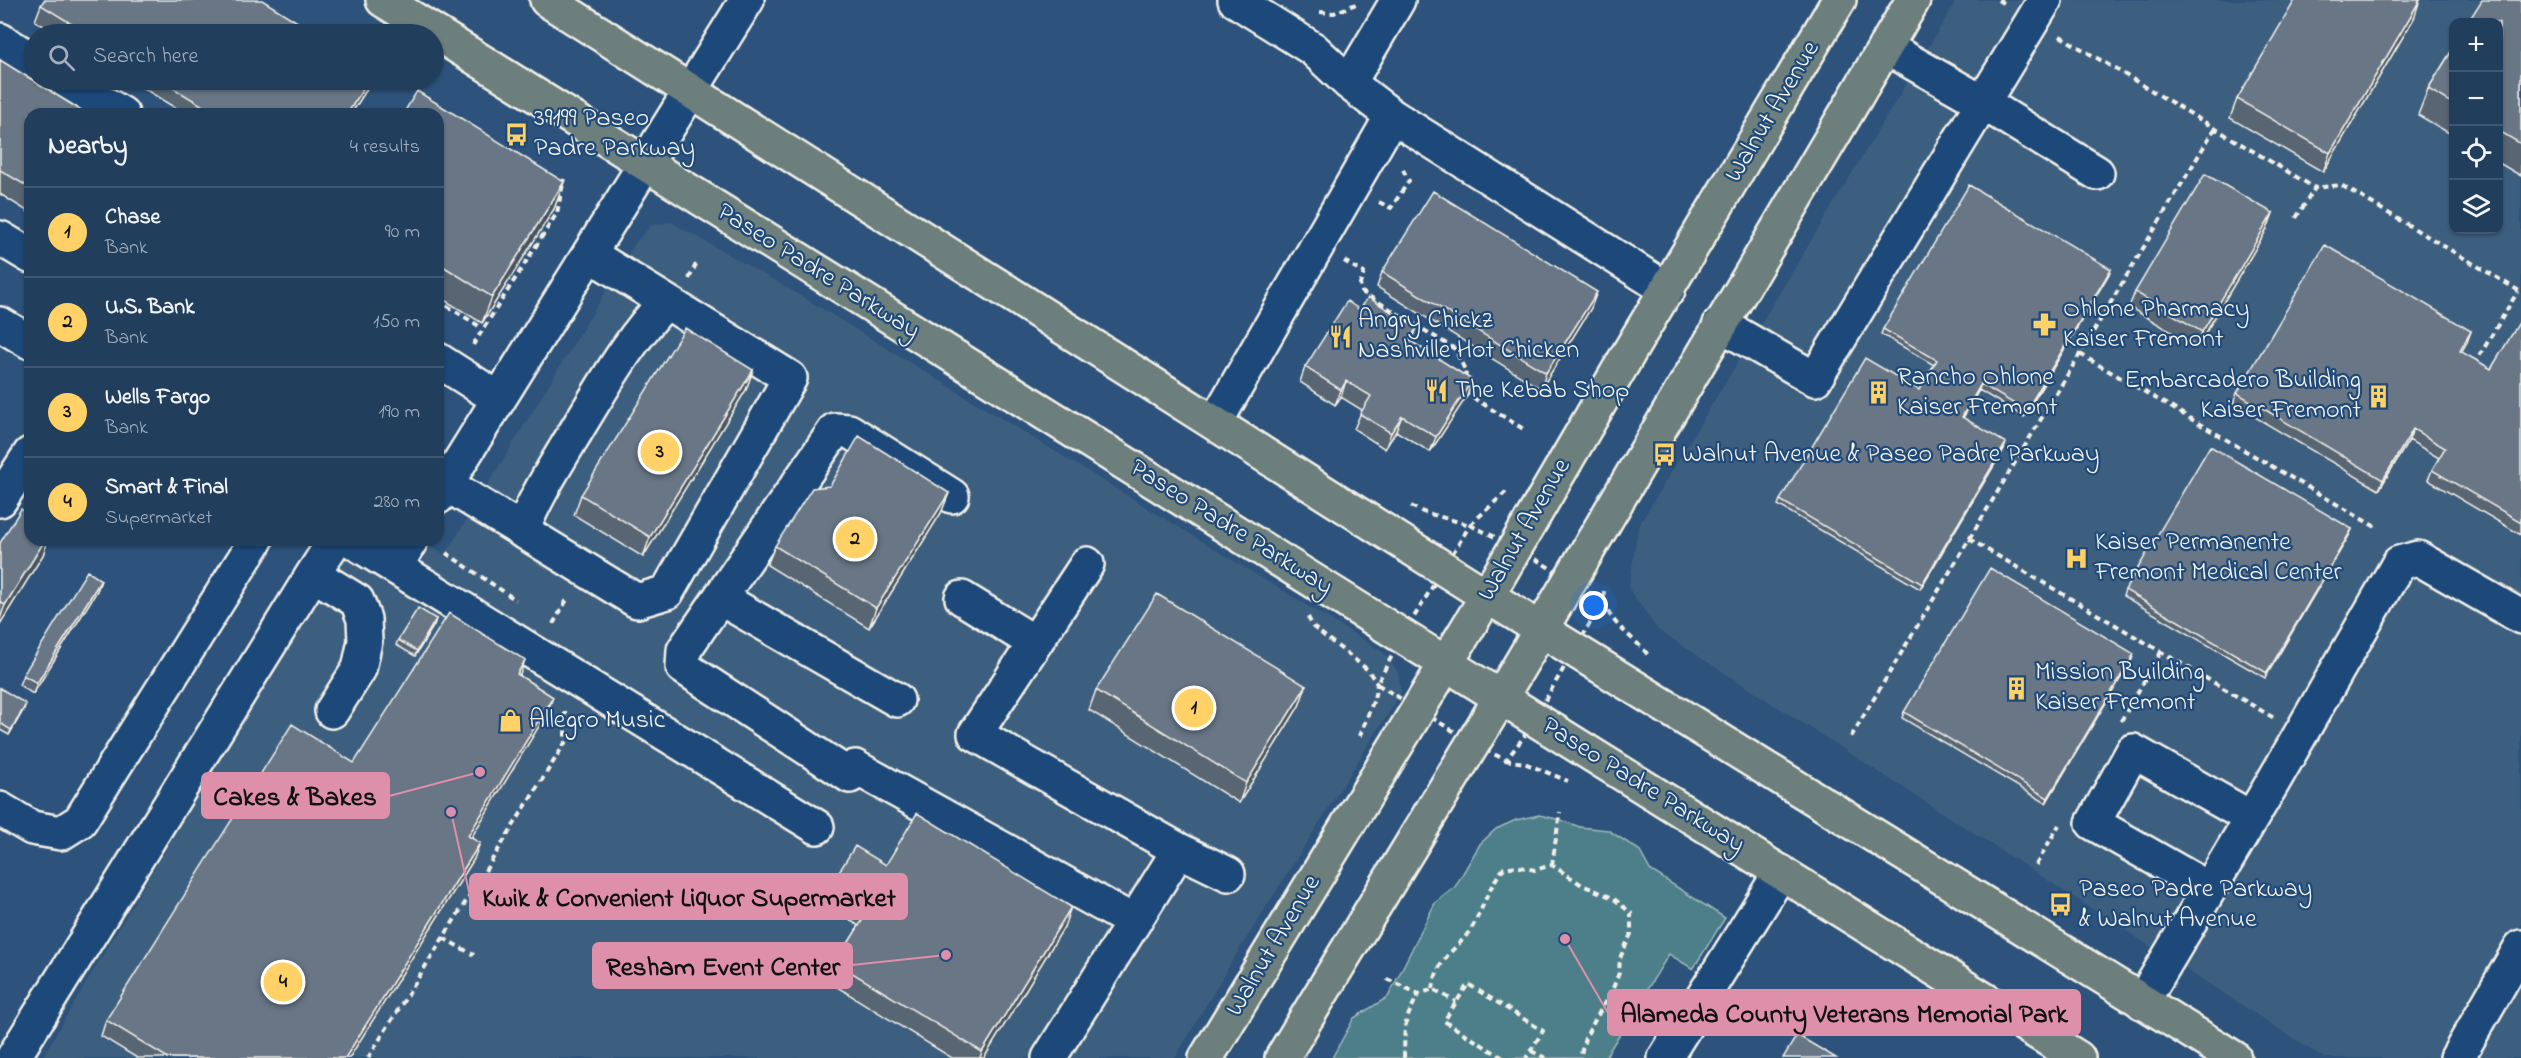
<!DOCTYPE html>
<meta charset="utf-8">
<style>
body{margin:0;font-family:"Indie Flower",sans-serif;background:#2a4563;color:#f1f3f6}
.controls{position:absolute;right:18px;top:18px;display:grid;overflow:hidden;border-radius:12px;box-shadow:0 2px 4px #0004}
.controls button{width:54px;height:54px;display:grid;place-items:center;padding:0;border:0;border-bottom:2px solid #3f5772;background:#223e5d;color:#f1f3f6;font:30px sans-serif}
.you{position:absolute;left:1594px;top:606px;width:21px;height:21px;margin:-15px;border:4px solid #fff;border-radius:50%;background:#1a73e8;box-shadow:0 0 0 9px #1a73e833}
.badge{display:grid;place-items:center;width:39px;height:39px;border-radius:50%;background:#ffd166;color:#111;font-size:20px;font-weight:700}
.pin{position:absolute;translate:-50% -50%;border:3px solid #fff;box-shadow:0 2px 6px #0006}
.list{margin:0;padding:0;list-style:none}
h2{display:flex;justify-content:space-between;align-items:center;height:78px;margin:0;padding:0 24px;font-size:26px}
h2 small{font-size:20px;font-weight:400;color:#a2aebc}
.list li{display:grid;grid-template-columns:39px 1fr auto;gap:18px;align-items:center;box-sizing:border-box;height:90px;padding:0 24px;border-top:2px solid #3f5772}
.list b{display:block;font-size:22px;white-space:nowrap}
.list p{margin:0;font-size:20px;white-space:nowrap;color:#a2aebc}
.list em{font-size:20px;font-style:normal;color:#a2aebc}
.icon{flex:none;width:33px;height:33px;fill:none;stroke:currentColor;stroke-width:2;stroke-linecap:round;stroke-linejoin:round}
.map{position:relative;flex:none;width:2521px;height:1058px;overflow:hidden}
.search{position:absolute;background:#223e5d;box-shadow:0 2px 4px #0004;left:24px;top:24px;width:420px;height:66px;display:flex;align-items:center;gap:15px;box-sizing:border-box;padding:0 21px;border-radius:33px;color:#a2aebc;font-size:22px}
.panel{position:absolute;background:#223e5d;box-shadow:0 2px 4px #0004;left:24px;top:108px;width:420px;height:438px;border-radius:18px}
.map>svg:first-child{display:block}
</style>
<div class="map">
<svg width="2521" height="1058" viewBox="0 0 2521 1058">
<rect width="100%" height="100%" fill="#2d537c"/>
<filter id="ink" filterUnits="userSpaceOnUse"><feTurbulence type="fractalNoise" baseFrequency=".0167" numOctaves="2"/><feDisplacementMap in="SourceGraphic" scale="12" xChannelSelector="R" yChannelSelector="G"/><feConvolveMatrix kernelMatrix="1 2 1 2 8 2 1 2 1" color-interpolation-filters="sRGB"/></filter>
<g filter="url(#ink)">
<path fill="#3e5e7f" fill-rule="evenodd" d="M1957,0H2521V1058H2324L1658,630L1629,589L1638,527ZM2454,22H2498V230H2454Z
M671,222L791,290L1383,652L1398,672L1401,693L1232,961L1175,1058H42L349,540H420L445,555L636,242L652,225Z"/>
<path fill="#4d7f8a" stroke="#a0b8b9" stroke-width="1.5" d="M1539,815L1561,820L1580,827L1608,830L1639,850L1650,870L1725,918L1693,969L1669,954L1605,1058H1332L1354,1018L1388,997L1435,903L1455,887L1480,844L1496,829L1516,820Z"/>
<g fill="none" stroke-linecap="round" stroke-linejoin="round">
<defs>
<path id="minor" d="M1235,0L1313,49L1349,83L1392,116L1668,290
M0,40L34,61
M1885,47L1982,102L2097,173
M65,80L122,114
M1349,83L1398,0
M0,238L30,256
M0,324L30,342
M1720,324L1815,379L2045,0
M438,360L499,399
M1215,423L1392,116
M446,484L637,601L667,592L790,378L589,254
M438,497L747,0
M0,500L30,454
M522,531C537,493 559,460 579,426C606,382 630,338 666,302
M351,540L817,827
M1087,564L975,734L1179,850L1228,874
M395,567L411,540
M720,598L897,700
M962,598L1035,643
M332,711L359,669L365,641L364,619L357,601L313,574L335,540
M855,767L1134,922
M850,776L683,667L684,650L835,430L849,431L952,496
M0,809L32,828L61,833L80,821L256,540
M2209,889L2093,823L2133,751L2251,818
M2142,1002L2273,782L2399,563L2418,558L2521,617
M13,1058L313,574
M1049,1058L1179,850
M1665,1058L1781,872
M2457,1058L2521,947"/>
<path id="major" d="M383,0L2078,1058
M547,0L1487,596L2234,1058
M1206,1058L1487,596L1634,344L1839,0
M1282,1058L1501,697L1913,0"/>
</defs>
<use href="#minor" stroke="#f4f1e8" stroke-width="38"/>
<use href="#major" stroke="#f4f1e8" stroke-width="38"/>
<path stroke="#f4f1e8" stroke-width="4" stroke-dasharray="6 4.5" stroke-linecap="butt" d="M1998,0L2006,5
M1320,12L1334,13L1356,4
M2060,36L2315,188
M1379,202L1391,208L1409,181L1401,166
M2296,218L2315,188L2341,185L2521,292
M1344,261L1364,273L1360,284L1362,292L1455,349L1466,372L1465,379
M689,279L697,262
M438,300L482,328
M473,345L557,213L564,179
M2080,354L2379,529
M2474,365L2518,291
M1464,392L1525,430
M1411,506L1423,512L1470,525L1509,489
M1470,525L1516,547L1603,601L1523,738L1506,760L1481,748L1377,684L1403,635Z
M1969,539L2274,718
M446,553L516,600
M1604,591C1601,620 1632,634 1648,655
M1308,617L1313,627L1368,670L1377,684L1374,699L1360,736
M553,624L568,598
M2121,721L2161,652
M1851,737L2215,128
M1505,760L1524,763L1568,781
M1552,865L1560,812
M2036,865L2059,825
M443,938L474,955
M1387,979L1419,994L1433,989L1456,1002
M1433,989C1438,952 1461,950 1475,922C1485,903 1490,884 1504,868L1516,866L1535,870L1552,865L1582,885L1613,898L1631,913V934L1620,958L1619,973L1613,988L1585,1038L1580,1058
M1531,1051L1546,1058
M368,1058L565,743V712
M1404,1058C1405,1026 1402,1024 1419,994
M1503,1058L1444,1021L1468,984L1543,1031L1526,1058"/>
<use href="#minor" stroke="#1f4a7a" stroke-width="33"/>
<use href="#major" stroke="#6c7f7c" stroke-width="33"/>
</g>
<path fill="#596573" stroke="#f4f1e8" stroke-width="1.5" d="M2521,0V176L2499,163V22Z
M41,5L317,34H57L35,21Z
M2414,18L2323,172L2230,118L2237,99Z
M2454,47V136L2418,115L2428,89Z
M0,60L30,114V213L0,194Z
M130,80H371L369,86L351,114H185Z
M438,114L564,182L554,209L482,323L438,296Z
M2273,213L2267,229L2197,347L2129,307L2135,292Z
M2111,269L2109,274L2024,417L1979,390L1963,418L2004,449L1920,589L1778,505L1780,500L1919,390L1934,365L1881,334L1883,329Z
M1382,272L1591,308L1541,389L1377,287Z
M1360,310L1472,380L1467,396L1430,452L1396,431L1385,449L1354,429L1362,410L1341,397L1335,405L1300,382L1305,367Z
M2521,321V535L2428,480L2432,470L2439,458L2409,440L2379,490L2233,404L2237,393L2471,331L2467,342L2461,352L2491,369Z
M753,370L746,390L643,557L574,515L581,495Z
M949,493L941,513L869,628L767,565L775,546Z
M30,499V513L26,510Z
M2352,529L2350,534L2265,678L2123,596L2125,590Z
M30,540H48L43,555L0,624V543Z
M101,580L97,591L33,694L19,685L23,675Z
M436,619L434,625L415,656L396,645L398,640Z
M2132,659L2046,803L1902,718L1904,712Z
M520,676L553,697L547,713L471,837L474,859L349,1058H137L101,1036L106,1020L354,763Z
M1306,686L1299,706L1239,803L1089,710L1096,690Z
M0,688L24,709L9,735L0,730Z
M886,865L1064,927L984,1058H952L829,982L836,963L859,926L824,904L831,885Z"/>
<path fill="#48535e" stroke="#f4f1e8" stroke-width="1.5" d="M2420,0L2414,18L2323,172L2330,153Z
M369,80H371L369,86L351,114H347Z
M564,182L554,209L482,323L492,297Z
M2273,213L2267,229L2197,347L2202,332Z
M2111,269L2109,274L2024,417L2026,411Z
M1597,292L1591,308L1541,389L1546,373Z
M1417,328L1411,344L1409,340Z
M2471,331L2467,342L2456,362L2460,351Z
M753,370L746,390L643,557L650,537Z
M1472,380L1467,396L1430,452L1436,437Z
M1346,381L1341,397L1335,405L1341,390Z
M1981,384L1979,390L1960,423L1962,417Z
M1402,416L1396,431L1385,449L1391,433Z
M2413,429L2409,440L2379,490L2383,480Z
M2006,443L2004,449L1920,589L1922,584Z
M949,493L941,513L869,628L876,608Z
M2352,529L2350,534L2265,678L2267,673Z
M45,540H48L43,555L0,624V619L5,605Z
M101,580L97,591L33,694L37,683Z
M436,619L434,625L415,656L417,651Z
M2134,654L2132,659L2046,803L2048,798Z
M525,660L520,675L517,674Z
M1306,686L1299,706L1239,803L1246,783Z
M553,697L547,713L463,851L468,836Z
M26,704L24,709L9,735L11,730Z
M480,843L474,859L349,1058H345Z
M1071,907L1064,927L984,1058H980L982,1052Z"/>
<path fill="#677686" stroke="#f4f1e8" stroke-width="1.5" d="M44,0H262L317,34H88L41,5Z
M2295,0H2420L2330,153L2237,99Z
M2482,0H2521V144L2499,131V22H2468Z
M2454,47V104L2428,89Z
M0,60L87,114H30V188L0,170Z
M160,80H369L347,114H216Z
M417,91L564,182L492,297L438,263V114H403Z
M2205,174L2273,213L2202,332L2135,292Z
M1969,185L2111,269L2026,411L1981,384L1962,417L2006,443L1922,584L1780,500L1865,358L1919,390L1937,360L1883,329Z
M1433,191L1597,292L1546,373L1382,272Z
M2325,245L2471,331L2460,351L2491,369L2520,321H2521V522L2432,470L2445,448L2413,429L2383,480L2237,393Z
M1368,297L1417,328L1409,340L1472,380L1436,437L1402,416L1391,433L1360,414L1371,396L1346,381L1341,390L1305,367L1347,301L1360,310Z
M685,328L753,370L650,537L581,495Z
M859,436L949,493L876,608L775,546L812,488L830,486Z
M2210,446L2352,529L2267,673L2125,590Z
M21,509L30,515V540H45L5,605L0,602V543Z
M1990,568L2134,654L2048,798L1904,712Z
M87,571L101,580L37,683L23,675Z
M1157,594L1306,686L1246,783L1096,690Z
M418,608L436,619L417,651L398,640Z
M449,613L525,660L517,674L553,697L468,836L480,843L345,1058H168L106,1020L292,724L354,763Z
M0,688L26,704L11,730L0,723Z
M917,813L1071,907L982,1052L836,963L870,908L831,885L855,846L886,865Z
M1797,1035L1836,1058H1783Z"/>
</g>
<defs>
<symbol id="bus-bare" viewBox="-9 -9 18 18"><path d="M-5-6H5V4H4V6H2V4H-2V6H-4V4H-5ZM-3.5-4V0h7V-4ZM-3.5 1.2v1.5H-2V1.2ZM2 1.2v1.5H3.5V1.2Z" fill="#ffd166" stroke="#1f4a7a" stroke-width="2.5" paint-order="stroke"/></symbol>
<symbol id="pharmacy-bare" viewBox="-9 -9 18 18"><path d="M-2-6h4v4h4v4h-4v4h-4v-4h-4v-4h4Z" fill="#ffd166" stroke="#1f4a7a" stroke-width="2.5" paint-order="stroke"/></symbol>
<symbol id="restaurant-bare" viewBox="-9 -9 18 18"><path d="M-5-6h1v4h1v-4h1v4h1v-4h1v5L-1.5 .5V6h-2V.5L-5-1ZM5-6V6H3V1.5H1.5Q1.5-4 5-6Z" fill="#ffd166" stroke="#1f4a7a" stroke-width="2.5" paint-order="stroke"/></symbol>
<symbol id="building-bare" viewBox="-9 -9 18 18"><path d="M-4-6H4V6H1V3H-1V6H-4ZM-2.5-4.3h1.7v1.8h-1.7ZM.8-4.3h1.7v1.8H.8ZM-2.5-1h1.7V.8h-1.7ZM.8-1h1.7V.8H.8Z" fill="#ffd166" stroke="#1f4a7a" stroke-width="2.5" paint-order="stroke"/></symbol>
<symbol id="hospital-bare" viewBox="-9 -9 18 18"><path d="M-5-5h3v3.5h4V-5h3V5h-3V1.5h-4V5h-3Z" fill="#ffd166" stroke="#1f4a7a" stroke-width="2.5" paint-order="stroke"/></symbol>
<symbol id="shop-bare" viewBox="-9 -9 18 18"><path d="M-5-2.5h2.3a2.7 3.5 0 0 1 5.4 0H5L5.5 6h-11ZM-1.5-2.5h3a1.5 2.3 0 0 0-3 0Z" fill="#ffd166" stroke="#1f4a7a" stroke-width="2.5" paint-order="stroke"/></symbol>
</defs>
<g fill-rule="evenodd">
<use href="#bus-bare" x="500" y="118" width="33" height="33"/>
<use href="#pharmacy-bare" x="2028" y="308" width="33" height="33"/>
<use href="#restaurant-bare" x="1324" y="320" width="33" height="33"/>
<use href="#restaurant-bare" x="1420" y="374" width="33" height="33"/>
<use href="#building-bare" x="1862" y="376" width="33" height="33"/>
<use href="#building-bare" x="2362" y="380" width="33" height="33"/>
<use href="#bus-bare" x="1648" y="438" width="33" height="33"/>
<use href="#hospital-bare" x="2060" y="542" width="33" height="33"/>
<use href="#building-bare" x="2000" y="672" width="33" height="33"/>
<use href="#shop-bare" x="494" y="704" width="33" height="33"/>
<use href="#bus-bare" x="2044" y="888" width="33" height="33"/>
</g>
<g text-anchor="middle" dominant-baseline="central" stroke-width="4.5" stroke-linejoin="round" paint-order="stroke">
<g font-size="26" fill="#f4f1e8" stroke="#1f4a7a">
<text transform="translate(1773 112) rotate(-59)">Walnut Avenue</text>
<text transform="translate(818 272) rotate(32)">Paseo Padre Parkway</text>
<text transform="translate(1231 528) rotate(32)">Paseo Padre Parkway</text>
<text transform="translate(1525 530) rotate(-60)">Walnut Avenue</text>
<text transform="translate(1643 786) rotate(32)">Paseo Padre Parkway</text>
<text transform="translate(1274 946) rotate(-59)">Walnut Avenue</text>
</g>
<g font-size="26" fill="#f4f1e8" stroke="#1f4a7a" text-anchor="start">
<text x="534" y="119">39199 Paseo<tspan x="534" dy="30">Padre Parkway</tspan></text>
<text x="2063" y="310">Ohlone Pharmacy<tspan x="2063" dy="30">Kaiser Fremont</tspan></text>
<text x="1358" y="321">Angry Chickz<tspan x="1358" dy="30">Nashville Hot Chicken</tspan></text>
<text x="1897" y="378">Rancho Ohlone<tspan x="1897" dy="30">Kaiser Fremont</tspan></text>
<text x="2361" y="381" text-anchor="end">Embarcadero Building<tspan x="2361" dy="30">Kaiser Fremont</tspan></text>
<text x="1455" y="391">The Kebab Shop</text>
<text x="1682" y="455">Walnut Avenue &amp; Paseo Padre Parkway</text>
<text x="2095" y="543">Kaiser Permanente<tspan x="2095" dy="30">Fremont Medical Center</tspan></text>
<text x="2035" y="673">Mission Building<tspan x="2035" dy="30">Kaiser Fremont</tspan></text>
<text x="529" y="721">Allegro Music</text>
<text x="2079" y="890">Paseo Padre Parkway<tspan x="2079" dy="30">&amp; Walnut Avenue</tspan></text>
</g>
</g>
<path fill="none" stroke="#de8fa9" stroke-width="2" d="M480 772L389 796M451 812L470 896M946 955L852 965M1565 939L1608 1013"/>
<g fill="#de8fa9" stroke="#1f4a7a" stroke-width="2">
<circle cx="480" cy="772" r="6"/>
<circle cx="451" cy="812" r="6"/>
<circle cx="946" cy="955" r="6"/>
<circle cx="1565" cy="939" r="6"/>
</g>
<g fill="#de8fa9" stroke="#de8fa9" stroke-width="2">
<rect x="202" y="773" width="187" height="45" rx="6"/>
<rect x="470" y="874" width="437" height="45" rx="6"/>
<rect x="593" y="943" width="259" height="45" rx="6"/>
<rect x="1608" y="990" width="472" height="45" rx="6"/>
</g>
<g font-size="27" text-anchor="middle" font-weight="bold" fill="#111">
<text x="295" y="805">Cakes &amp; Bakes</text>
<text x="689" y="906">Kwik &amp; Convenient Liquor Supermarket</text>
<text x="723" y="975">Resham Event Center</text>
<text x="1844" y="1022">Alameda County Veterans Memorial Park</text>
</g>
</svg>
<div class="controls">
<button>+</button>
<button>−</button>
<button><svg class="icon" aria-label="locate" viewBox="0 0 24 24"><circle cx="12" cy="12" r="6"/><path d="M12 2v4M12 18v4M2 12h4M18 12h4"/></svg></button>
<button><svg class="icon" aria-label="layers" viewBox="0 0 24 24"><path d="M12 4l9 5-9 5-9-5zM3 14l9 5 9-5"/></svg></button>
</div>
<div class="you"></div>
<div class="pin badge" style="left:1194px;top:708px">1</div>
<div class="pin badge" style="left:855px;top:539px">2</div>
<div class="pin badge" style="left:660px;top:452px">3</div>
<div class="pin badge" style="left:283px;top:982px">4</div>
<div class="search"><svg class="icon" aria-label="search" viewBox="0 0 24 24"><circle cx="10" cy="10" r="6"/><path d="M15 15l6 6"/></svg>Search here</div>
<section class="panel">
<h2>Nearby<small>4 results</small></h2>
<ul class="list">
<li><span class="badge">1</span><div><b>Chase</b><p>Bank</p></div><em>90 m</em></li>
<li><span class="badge">2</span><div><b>U.S. Bank</b><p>Bank</p></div><em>150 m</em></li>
<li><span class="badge">3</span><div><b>Wells Fargo</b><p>Bank</p></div><em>190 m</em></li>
<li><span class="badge">4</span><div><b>Smart &amp; Final</b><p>Supermarket</p></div><em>280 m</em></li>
</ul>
</section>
</div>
